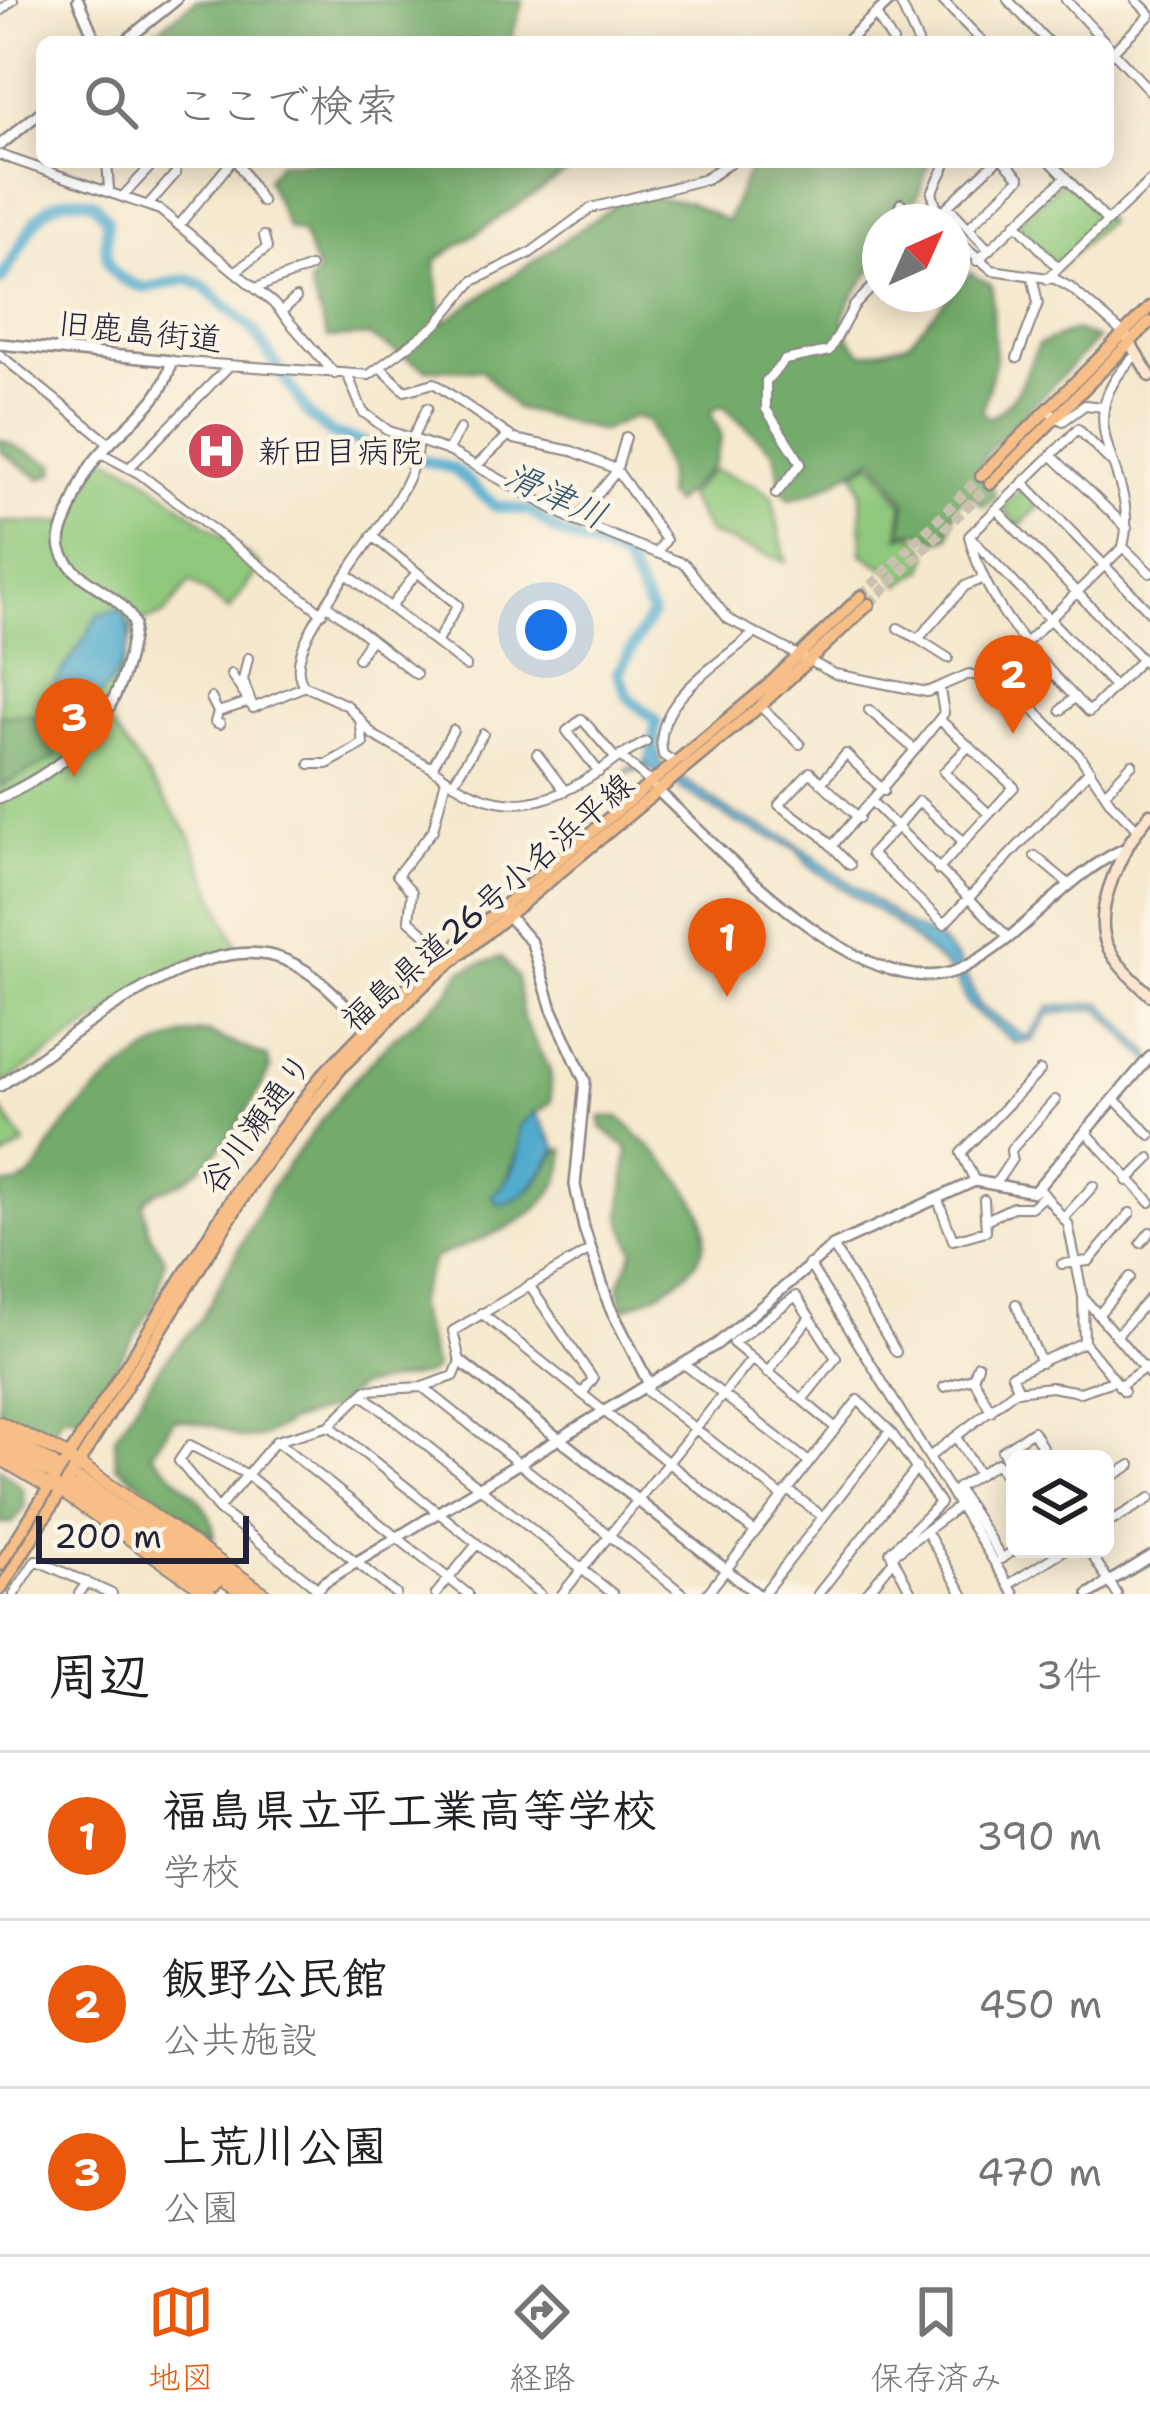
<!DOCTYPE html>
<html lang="ja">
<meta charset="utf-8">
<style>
body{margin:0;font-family:"Shantell Sans","Klee One",sans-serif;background:#f6f6f6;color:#202124}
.controls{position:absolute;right:36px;bottom:36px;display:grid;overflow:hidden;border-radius:18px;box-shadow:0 6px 30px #0003}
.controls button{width:108px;height:108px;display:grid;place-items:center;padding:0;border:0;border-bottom:3px solid #e0e0e0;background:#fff;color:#202124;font:60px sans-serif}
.compass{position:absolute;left:862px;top:204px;width:108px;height:108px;border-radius:50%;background:#fff;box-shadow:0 6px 30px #0003;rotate:45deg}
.scale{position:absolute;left:36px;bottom:30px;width:213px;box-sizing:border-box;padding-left:12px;border:6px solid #22223b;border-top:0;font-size:33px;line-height:42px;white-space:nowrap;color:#22223b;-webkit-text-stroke:9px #fcf5e5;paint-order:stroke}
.you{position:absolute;left:546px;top:630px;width:42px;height:42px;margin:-30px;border:9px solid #fff;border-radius:50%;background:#1a73e8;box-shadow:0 0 0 18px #1a73e833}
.badge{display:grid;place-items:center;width:78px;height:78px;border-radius:50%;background:#ea580c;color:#fff;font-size:39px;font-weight:700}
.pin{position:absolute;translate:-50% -99px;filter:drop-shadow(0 3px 6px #0008)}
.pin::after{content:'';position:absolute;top:63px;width:42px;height:36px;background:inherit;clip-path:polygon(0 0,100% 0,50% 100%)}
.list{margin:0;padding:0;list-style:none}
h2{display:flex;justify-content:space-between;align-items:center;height:156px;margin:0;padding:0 48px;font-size:51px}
h2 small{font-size:39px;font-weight:400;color:#757577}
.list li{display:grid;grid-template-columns:78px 1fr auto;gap:36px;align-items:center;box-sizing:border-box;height:168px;padding:0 48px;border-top:3px solid #e0e0e0}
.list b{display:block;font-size:45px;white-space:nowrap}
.list p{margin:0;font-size:39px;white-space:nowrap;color:#757577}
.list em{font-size:39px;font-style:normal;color:#757577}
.icon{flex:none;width:66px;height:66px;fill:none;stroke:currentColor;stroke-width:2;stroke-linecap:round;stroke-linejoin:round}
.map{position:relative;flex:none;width:1150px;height:1594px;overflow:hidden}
.search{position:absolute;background:#fff;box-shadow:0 6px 30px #0003;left:36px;right:36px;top:36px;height:132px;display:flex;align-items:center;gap:30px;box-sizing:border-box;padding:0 42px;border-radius:18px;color:#757577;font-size:45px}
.sheet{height:660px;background:#fff}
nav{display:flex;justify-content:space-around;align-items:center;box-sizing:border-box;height:168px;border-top:3px solid #e0e0e0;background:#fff;font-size:33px;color:#757577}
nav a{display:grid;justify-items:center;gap:6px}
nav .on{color:#ea580c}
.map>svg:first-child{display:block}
</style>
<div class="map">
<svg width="1150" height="1594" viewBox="0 0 1150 1594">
<rect width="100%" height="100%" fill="#fcf5e5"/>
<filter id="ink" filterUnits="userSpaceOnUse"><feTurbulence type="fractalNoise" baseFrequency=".00833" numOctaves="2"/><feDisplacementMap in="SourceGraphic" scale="24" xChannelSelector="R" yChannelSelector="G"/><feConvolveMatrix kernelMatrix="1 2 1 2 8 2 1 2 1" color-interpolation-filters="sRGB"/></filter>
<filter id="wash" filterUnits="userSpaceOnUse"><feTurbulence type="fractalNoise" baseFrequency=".004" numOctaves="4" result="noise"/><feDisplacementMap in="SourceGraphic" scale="48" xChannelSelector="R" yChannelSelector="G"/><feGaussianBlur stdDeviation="2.7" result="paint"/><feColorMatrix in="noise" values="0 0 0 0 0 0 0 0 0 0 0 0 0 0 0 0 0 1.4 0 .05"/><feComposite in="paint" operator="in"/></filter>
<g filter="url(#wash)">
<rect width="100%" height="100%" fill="#f5e8cd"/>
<path fill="#8fc87b" stroke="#58755b" stroke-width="3" d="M1066,177L1107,221L1058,268L1016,223Z
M101,453L140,474L261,566L229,610L190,581L165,614L135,624L107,719L189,834L239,952L181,966L0,1086V522L65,523Z
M873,462L903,505L899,537L914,534L929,554L924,569L900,585L891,572L862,554L861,491L855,472Z
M712,470L754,484L772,497L786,562L709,534L687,496Z
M1023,488L1040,505L1019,526L1002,508Z
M0,1107L25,1144L0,1160Z"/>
<path fill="#73ac6b" stroke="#4a6753" stroke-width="3" d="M196,0H523L510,42H143Z
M280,162H582L435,261L443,323L630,195L688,202L727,221L752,162H929L919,193L900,222H880C880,230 882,244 880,252C869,288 816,314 864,354L908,343L970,273L992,286L995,362L982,411L988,418C1016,406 1027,371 1038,345L1075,330L1097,339L986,454L978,473L994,490V499L983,506L971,494L956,505L949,537L939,541L918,531L901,534L906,503L875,458C845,474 822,493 790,499L782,491L775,453L722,405L710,413L722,436L714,464L674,504L665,494L667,473L648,421L633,417L602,431L515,408L482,370L426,369L369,336L328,338L309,284L318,272L302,233L288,228L267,179Z
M0,439L55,465L54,473L41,479L0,451Z
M0,715H32L57,757L0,786Z
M501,957L517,977L523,1019L550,1071L551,1102L529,1119L504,1187L512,1195L531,1190L559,1150L564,1149C568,1218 481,1237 434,1258L416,1304L435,1368L428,1374L359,1387L333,1408L289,1422L263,1437L240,1438L215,1426L175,1419L151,1453C170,1476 219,1505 213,1538L116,1465L115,1437L159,1368L202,1318L272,1186L343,1092L390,1041L447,994L462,970Z
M206,1032L267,1057L270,1068C253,1106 221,1156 183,1181C168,1191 154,1187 143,1204L149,1232L165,1260L155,1303L84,1418L63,1414L50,1435L0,1415V1185C10,1185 19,1185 27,1179C41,1169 48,1146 59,1132C91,1092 153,1034 206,1032Z
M601,1117H619C697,1190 764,1254 623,1309L619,1285L634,1250L621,1218L628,1149L601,1127Z
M0,1468L23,1489L25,1506L13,1523H0Z"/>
<path fill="#4faacd" stroke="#386684" stroke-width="3" d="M119,609C157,647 83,720 53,740L37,721C50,680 80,652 98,614Z
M650,740L657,741L660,763L736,815L788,838L911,927L937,938L959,961L980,1006L1027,1038L1050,1006L1102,1003L1150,1054V1062L1099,1009L1050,1014L1032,1041L1015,1043L968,1006L954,974L892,921L809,866L795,848L736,823L648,768L630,771L616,783L628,769L646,763Z
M535,1112L557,1148C541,1172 531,1199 499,1205L492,1195C515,1179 520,1154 519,1126Z"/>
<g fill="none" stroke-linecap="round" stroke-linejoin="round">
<path stroke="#4faacd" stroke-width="12" d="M0,280C26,246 38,183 94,203L107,219C107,258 98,274 145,288L188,279L203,286L253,330L309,415L330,433L454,469L495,506L531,511L557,532L624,559L652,614L618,672L628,697L656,721L652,756"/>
</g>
</g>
<g filter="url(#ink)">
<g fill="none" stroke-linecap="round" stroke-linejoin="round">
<path stroke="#cbc0b0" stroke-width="10" stroke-dasharray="10 5" stroke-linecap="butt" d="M861,596L981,476
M869,604L990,484"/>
<defs>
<path id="minor" d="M899,0L918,42
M942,0L983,42
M1008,0L1048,42
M1066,0L1105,42
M1136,0L1150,14
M0,11L13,0
M876,15L893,42
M1108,46L1150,91
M1108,56L1150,15
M0,155L160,210L273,303L335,374
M107,162L109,189
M237,162L262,202
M1051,162L1107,221
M124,195L151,166
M149,204L176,173
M948,206L989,250
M937,216L995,162
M891,222L901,203
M942,222L932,193L947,162
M1016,223L1058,268
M180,224L231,162
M968,228L1020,178L1005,162
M952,235L992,270L1055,279L1071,288L1124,334
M880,242V263
M977,261L1066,177
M236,271L267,248L264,236
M1047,279L1150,181
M256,288L310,267
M281,312L296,298
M0,355L110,444
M1017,358L1038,303L1033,280
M171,361L369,375L436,325L473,281L530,253L591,208L706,179
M382,369L405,391L434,383L514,439L572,451L616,469L666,540L656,553
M348,376L363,412L389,431L449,451L575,521L685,564L728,619L835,674L927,692L969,674L1008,684L1079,755L1111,803L1137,829
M1047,410L1063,421L1085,405L1103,407
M412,439L427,408
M417,441C423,504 265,644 305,686L348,706L373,735L432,768
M447,451L460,429
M101,453L140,474L322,613
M1051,455L1127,528
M1112,463L1078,429L969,536C987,609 1038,659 1089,712L1142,659
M477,465L509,435
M130,467L228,367
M1023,482L1150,612
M776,494L801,463L766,409V381L785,360L829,351L854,306L880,279
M996,509L1150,668
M575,521L616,472L626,437
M372,536L458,605L436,643
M970,537L1114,686
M1123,547L1150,573
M348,575L466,666
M327,605L416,674
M390,608L417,572
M898,628L918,639
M248,658L243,680L253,707
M358,658L370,640
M948,658L918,639L965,586L982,579
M231,674L253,708L305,686
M1009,682L1000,668L1123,547C1143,469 1059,427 1137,354
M1036,683L1049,671
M211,698L218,712L246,703
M760,706L800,744
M869,710L915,750L944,713L940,690
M1061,710L1075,697
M218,712L215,722L220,724
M453,730L432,768C503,824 553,807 620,756L651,783
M969,746L944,772L989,814
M537,754L565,791
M621,756L646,742
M675,762L663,755C650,703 719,664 753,634
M310,764H327L363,744L360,719
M599,772L567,731L582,719L616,759
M453,783L483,734
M821,783L846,754L884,791
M1105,793L1132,764
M873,803L897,827L871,854L944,924L1090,770
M964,842L919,801L897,827L1007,936
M832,846L915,750
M1035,856L1070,885
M850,865L820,834L779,805L810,772L859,818
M938,870L1014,787L940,720
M446,953L409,920L412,892L397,875L433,830L446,779
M1114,1099L1150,1135
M1085,1131L1150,1202
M975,1181L961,1153L1040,1071
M1127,1181L1150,1158
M996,1183L1012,1159L1011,1150L1055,1100
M1039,1188L1068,1224L1083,1297L1150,1375
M938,1200L953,1240L986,1231L984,1200
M1064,1218L1093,1186
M988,1219L1013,1207H1031L1044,1196
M1141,1243L1150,1232
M833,1246L896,1352
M809,1264L1014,1594
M1062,1264L1089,1261L1130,1213
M529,1285L593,1379L582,1394
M1083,1298L1084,1342L1124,1391
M1016,1304L1041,1363
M481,1313L755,1532
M1099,1314L1130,1277
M1118,1334L1150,1298
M684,1364L809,1462
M767,1373L810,1317
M973,1378L978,1365
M649,1384L648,1392L782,1496
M1119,1386L1146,1367
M944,1387L973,1378L991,1411
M424,1388L683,1594
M1019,1391L1012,1375L1084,1342
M362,1394L613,1594
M802,1400L836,1358L796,1296L733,1343L836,1428
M330,1426L540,1594
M956,1437L979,1474
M276,1441L468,1594
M929,1457L1015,1391L1051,1387L1080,1392L1113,1381
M1015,1473L1002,1451L1033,1431L1049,1459
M1105,1481L1131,1465
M788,1490L823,1517
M218,1509L179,1461L190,1445L246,1474L396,1594
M1105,1525L1150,1498
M926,1531L963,1594
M1088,1549L1117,1594
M893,1555L959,1506
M1002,1558L957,1488L997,1463L1015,1492
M1001,1559L1016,1549
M1008,1585L1066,1549
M317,1588L218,1509L276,1441L329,1426L366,1390L422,1387L454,1376L460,1361L453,1331L590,1250
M14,1594L36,1560L112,1594
M79,1594L87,1582
M436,1594L477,1544
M562,1594L751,1360
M707,1594L858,1400L890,1431L940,1503L890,1552L912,1594
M763,1594L890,1431
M818,1594L917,1468
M866,1594L893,1561"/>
<path id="tertiary" d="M78,0L96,42
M124,42L176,0
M846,42L891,0
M0,145L42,111
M706,179L730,162
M0,344L171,361C166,404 116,430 92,464C81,480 75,498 68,516C63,528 57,539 62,552C74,584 122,591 134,624C124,714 80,761 0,798
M656,789C720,848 869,1016 965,967C1024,937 1065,875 1126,848
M0,1086C69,1040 200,924 285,960C320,974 344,1004 370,1030
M460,1361L757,1594
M649,1384L717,1344L833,1246L975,1181L1034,1192L1150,1057
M314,1594L324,1582L649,1384L609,1305L584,1228L575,1185L585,1081L552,1009L532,943L503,910
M1089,1594L1150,1557"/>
<path id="secondary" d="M1127,338L1150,376
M1150,814C1126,842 1091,907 1107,945C1116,965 1134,980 1150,995"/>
<path id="primary" d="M981,476L1150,307
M990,484L1150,322
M0,1565L245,1178L322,1075L411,983L767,686L861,596
M0,1590L257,1175L342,1067L423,986L760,706L869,604"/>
<path id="trunk" d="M0,1423L68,1456L77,1468
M0,1434L53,1464
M0,1445L48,1472
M0,1458L49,1487
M79,1464L265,1594
M80,1480L245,1594
M51,1484L210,1594
M74,1488L215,1583"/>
</defs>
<use href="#minor" stroke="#8c8584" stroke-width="12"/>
<use href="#tertiary" stroke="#8c8584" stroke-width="14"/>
<use href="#secondary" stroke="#8c8584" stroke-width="15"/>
<use href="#primary" stroke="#8c8584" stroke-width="15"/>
<use href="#trunk" stroke="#8c8584" stroke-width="16"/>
<use href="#minor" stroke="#fff" stroke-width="8"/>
<use href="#tertiary" stroke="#fff" stroke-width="9"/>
<use href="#secondary" stroke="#fce5cf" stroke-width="10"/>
<use href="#primary" stroke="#f7be87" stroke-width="10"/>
<use href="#trunk" stroke="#f7be87" stroke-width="12"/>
</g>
</g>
<defs>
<symbol id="hospital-disc" viewBox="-11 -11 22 22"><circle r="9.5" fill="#d1495b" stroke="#fcf5e5"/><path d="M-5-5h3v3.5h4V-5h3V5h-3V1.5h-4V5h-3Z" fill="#fff"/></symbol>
</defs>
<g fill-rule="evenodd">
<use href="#hospital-disc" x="183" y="418" width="66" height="66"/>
</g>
<g text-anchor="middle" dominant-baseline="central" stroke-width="9" stroke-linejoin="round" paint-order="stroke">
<g font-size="33" fill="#22223b" stroke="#fcf5e5">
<text transform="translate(140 331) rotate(6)">旧鹿島街道</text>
<text transform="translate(487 902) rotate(-41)">福島県道26号小名浜平線</text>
<text transform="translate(256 1123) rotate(-54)">谷川瀬通り</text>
</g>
<g font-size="33" fill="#22223b" stroke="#fcf5e5" text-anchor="start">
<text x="258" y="451">新田目病院</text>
</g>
<g font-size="36" font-style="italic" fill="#345875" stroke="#fcf5e5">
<text transform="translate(556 495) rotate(25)">滑津川</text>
</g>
</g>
</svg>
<div class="controls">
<button><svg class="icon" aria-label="layers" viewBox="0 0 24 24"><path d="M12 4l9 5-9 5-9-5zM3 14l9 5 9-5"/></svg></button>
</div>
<svg class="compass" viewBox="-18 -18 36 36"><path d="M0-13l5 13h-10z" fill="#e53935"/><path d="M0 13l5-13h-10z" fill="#757577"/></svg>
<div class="scale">200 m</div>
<div class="you"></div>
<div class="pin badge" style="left:727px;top:997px">1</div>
<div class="pin badge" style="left:1013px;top:734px">2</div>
<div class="pin badge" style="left:74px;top:777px">3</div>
<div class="search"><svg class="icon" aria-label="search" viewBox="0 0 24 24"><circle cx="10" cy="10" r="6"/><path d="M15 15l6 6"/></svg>ここで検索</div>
</div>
<section class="sheet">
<h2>周辺<small>3件</small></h2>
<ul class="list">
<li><span class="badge">1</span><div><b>福島県立平工業高等学校</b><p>学校</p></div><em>390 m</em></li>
<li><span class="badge">2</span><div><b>飯野公民館</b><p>公共施設</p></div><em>450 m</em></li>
<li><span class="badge">3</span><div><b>上荒川公園</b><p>公園</p></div><em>470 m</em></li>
</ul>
</section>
<nav>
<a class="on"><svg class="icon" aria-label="map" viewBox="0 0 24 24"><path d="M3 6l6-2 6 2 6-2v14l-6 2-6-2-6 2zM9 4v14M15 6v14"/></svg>地図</a>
<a><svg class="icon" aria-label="directions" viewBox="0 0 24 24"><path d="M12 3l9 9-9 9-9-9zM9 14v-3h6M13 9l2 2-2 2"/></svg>経路</a>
<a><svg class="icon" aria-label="saved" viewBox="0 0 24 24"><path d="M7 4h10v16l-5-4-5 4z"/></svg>保存済み</a>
</nav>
